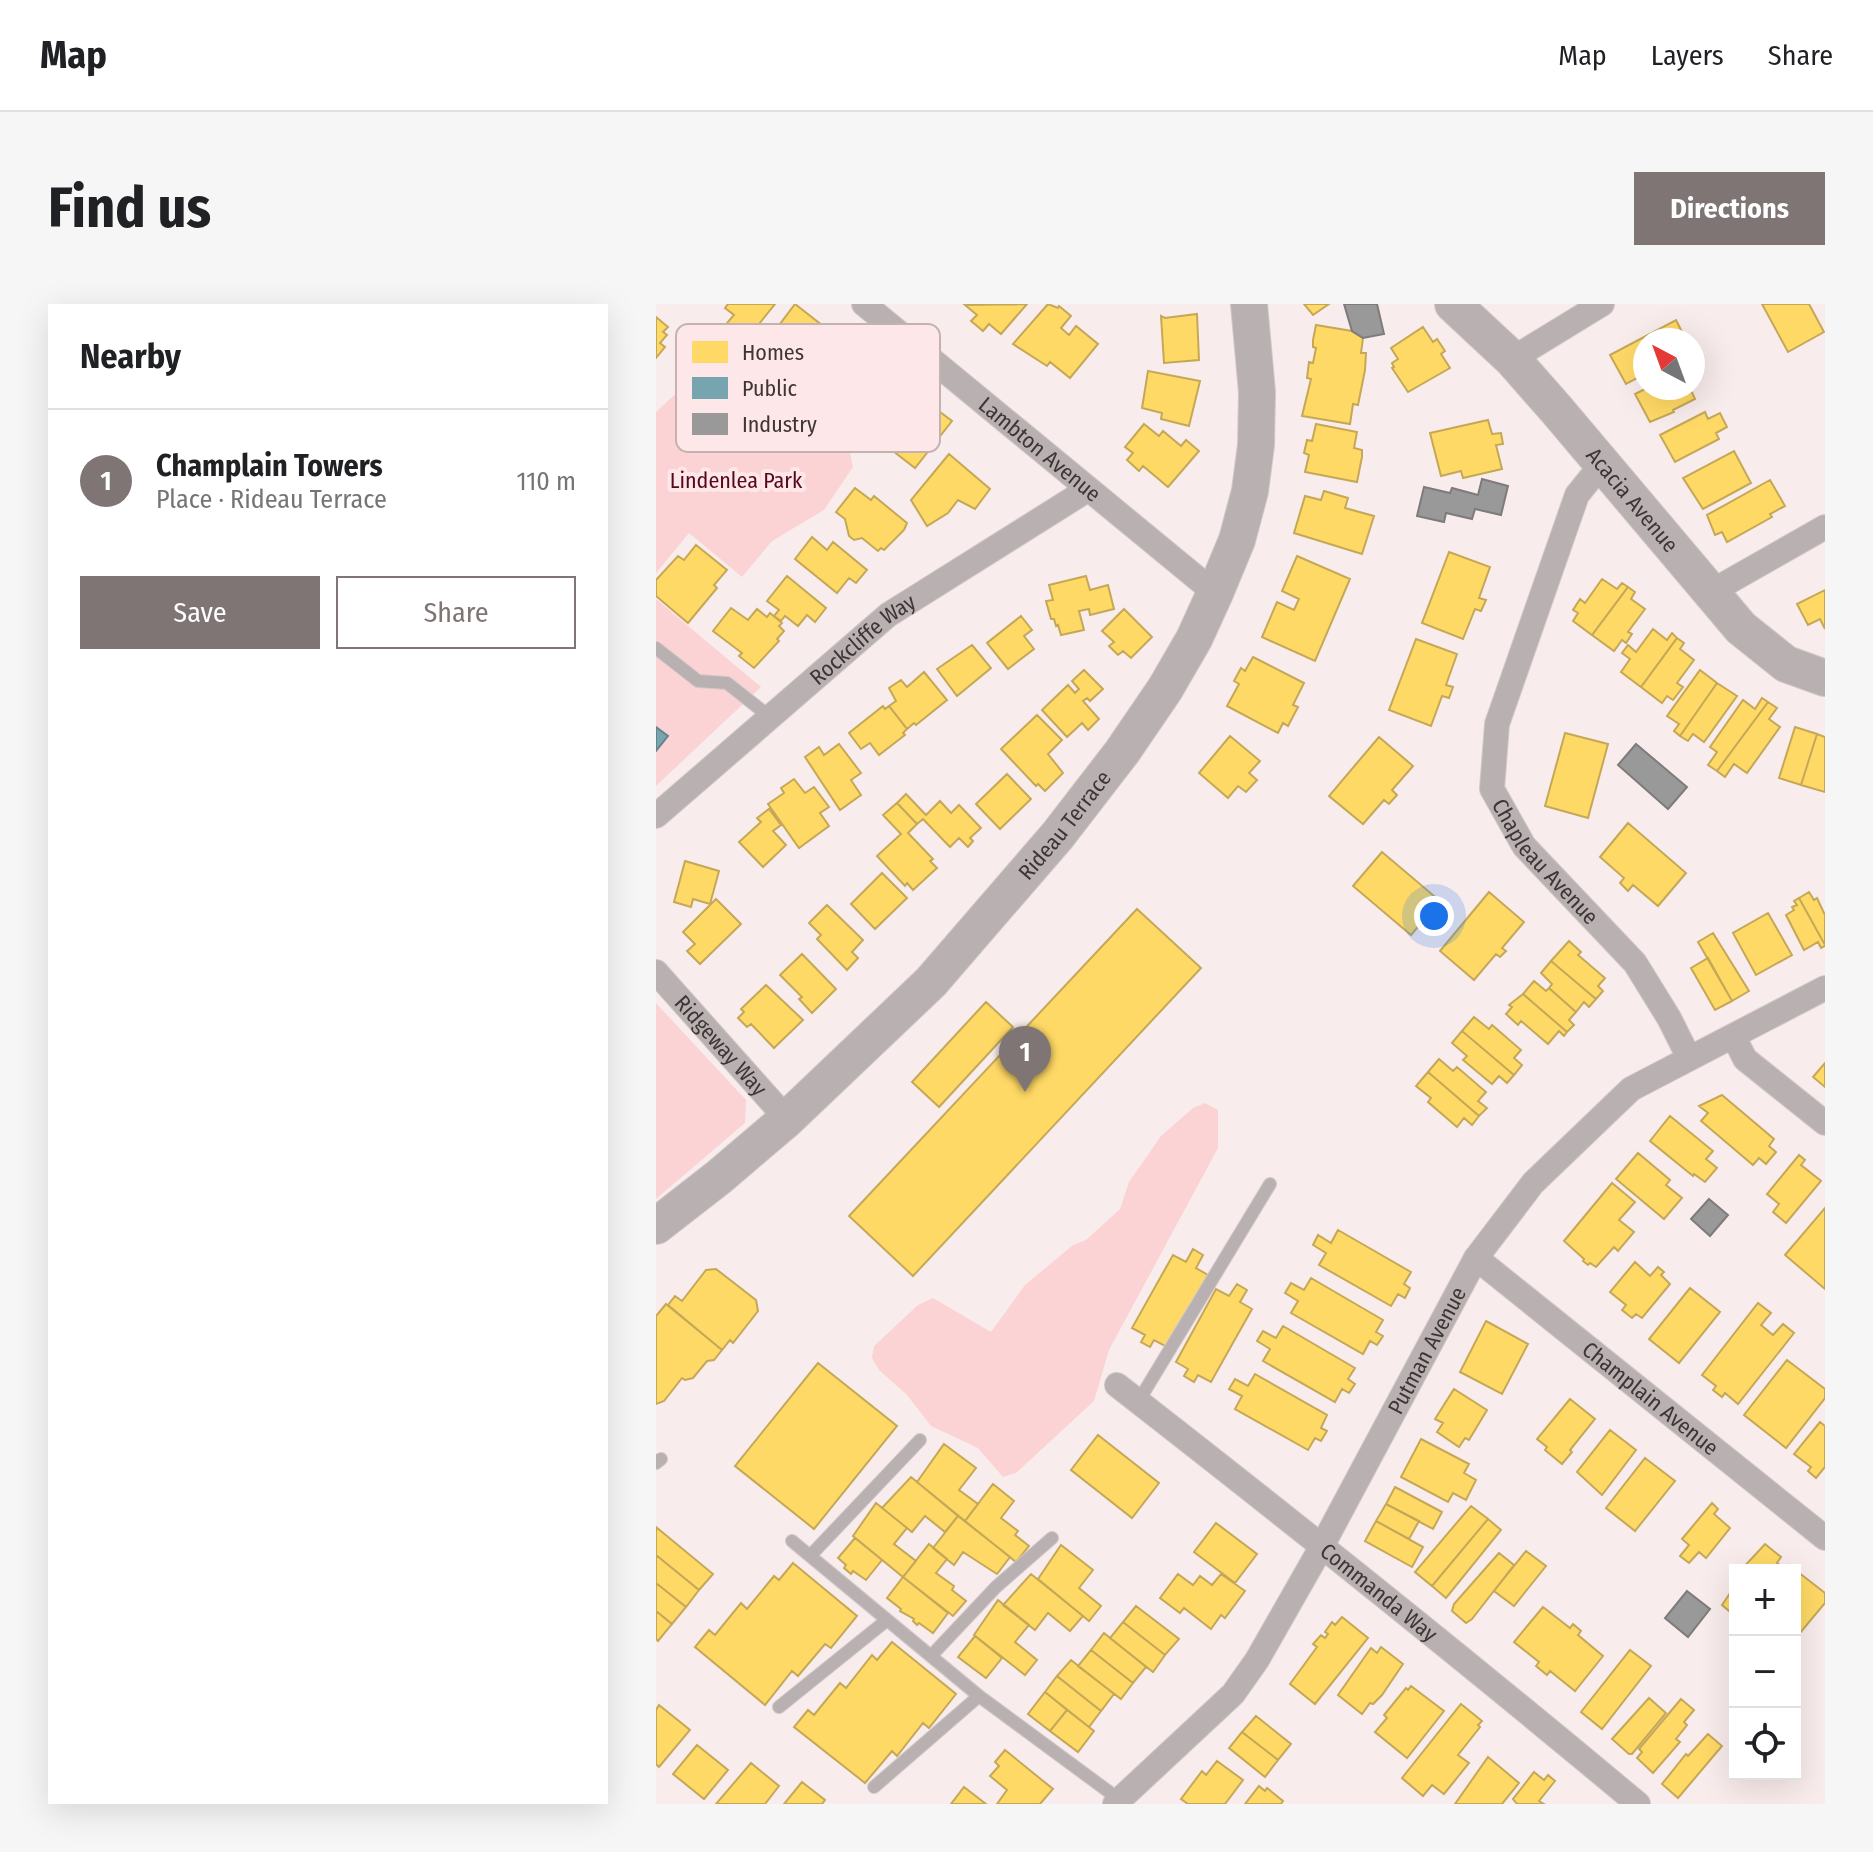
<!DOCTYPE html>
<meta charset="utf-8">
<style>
body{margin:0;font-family:"Fira Sans Condensed",sans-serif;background:#f6f6f6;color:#202124}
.controls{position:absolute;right:24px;bottom:24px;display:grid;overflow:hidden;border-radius:0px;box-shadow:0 8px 32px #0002}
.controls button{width:72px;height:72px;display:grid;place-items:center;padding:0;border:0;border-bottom:2px solid #e0e0e0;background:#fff;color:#202124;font:40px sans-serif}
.compass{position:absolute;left:977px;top:24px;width:72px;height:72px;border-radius:50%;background:#fff;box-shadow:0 8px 32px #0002;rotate:319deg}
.you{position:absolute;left:778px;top:612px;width:28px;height:28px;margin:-20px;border:6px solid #fff;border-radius:50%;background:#1a73e8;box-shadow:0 0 0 12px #1a73e833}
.badge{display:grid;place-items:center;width:52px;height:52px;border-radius:50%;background:#7f7575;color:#fff;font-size:26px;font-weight:700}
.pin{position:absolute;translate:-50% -66px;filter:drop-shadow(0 2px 4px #0008)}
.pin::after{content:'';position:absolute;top:42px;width:28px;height:24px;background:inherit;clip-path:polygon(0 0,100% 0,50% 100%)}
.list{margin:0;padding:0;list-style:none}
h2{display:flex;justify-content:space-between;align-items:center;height:104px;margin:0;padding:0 32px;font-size:34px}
h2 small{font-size:26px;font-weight:400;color:#757577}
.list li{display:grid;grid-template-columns:52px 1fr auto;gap:24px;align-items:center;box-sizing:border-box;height:144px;padding:0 32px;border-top:2px solid #e0e0e0}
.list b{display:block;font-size:30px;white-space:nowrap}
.list p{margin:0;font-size:26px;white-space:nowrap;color:#757577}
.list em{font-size:26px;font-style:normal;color:#757577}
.actions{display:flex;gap:16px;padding:24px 32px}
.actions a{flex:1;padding:18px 0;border:2px solid #7f7575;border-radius:0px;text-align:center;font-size:28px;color:#7f7575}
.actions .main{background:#7f7575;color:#fff}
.icon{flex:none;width:44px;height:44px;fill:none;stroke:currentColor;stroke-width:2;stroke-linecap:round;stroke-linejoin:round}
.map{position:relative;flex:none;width:1169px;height:1500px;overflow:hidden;border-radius:0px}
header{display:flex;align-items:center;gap:48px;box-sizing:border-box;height:112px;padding:0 40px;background:#fff;border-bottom:2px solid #e0e0e0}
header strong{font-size:38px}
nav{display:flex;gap:44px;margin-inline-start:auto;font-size:28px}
.intro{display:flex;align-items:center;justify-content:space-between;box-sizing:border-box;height:192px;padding:0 48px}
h1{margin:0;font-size:56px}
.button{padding:20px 36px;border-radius:0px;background:#7f7575;color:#fff;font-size:28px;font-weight:700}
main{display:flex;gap:48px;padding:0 48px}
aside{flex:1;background:#fff;border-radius:0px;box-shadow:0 8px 32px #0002}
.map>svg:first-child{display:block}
</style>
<header>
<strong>Map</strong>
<nav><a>Map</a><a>Layers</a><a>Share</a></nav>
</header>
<div class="intro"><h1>Find us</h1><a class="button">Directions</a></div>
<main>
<aside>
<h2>Nearby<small></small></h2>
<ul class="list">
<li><span class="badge">1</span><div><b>Champlain Towers</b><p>Place · Rideau Terrace</p></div><em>110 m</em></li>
</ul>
<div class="actions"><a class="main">Save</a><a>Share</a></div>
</aside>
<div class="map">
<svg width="1169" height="1500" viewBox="0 0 1169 1500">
<rect width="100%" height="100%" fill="#f9eced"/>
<path fill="#fbd3d5" d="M80,48L98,54L193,144L197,163L168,206L116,237L86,273L33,229L0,269V108L61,51Z
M0,295L105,383L0,482Z
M0,699L90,796L89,819L0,895Z
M549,799L562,806V844L453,1046L438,1097L360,1169L347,1173L322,1144L275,1122L251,1091L223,1066L216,1054L218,1042L262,1001L277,994L335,1028L369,981L417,941L430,936L464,905L473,878L505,832L537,804Z"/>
<path fill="#ffd966" stroke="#c5a857" stroke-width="2" d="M72,0H119L91,35L71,19L78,11L69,4Z
M139,0L167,22L128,67L103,48Z
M371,0L345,30L333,20L327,27L315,17L321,11L309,1Z
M392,0L402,4L403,2L415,12L405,24L413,31L420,22L442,40L414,74L394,58L391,62L357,40Z
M648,0H673L657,11Z
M1106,0H1153L1168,28L1132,48Z
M541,10L543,56L508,59L505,12L509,14Z
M0,13L12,23L7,28L11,31L4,39L9,43L0,54Z
M1020,16L1030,36H989V70L970,80L954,51Z
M660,21L696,27L707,34L705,49H710L709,66L702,101L697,100L694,120L646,112L655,75L651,74L653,58L657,59L660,44L657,43V36Z
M767,23L777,38L781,35L789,47L785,50L794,64L752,88L736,64L738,63L736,59L742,55L735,44Z
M492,67L544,77L533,122L505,115L506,109L486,104Z
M991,84H1034L1039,95L1017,106L1018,108L994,118L979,90Z
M264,93L296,117L259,164L228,140Z
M1049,108L1052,115L1064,109L1071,123L1060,129L1063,135L1019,158L1004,131Z
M832,116L836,130L845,129L847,140L840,141L846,165L807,174L805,167L785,172L774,129Z
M488,120L503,132L507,127L525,142L530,136L543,147L512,183L487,162L483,167L471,156L477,149L469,143Z
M660,120L701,128L698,144L706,146V153L701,178L649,168L653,151L648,149L651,136L656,137Z
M1078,147L1095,179L1047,205L1027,174Z
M293,150L334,185L319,205L302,196L292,209L271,222L255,196Z
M1114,176L1129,202L1114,210L1116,213L1071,238L1066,228L1059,231L1051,211Z
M199,184L215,196L218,192L251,219L248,226L228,246L225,244L222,247L206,234L198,236L193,232L189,215L180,208Z
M668,187L692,194L689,204L718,212L706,250L638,229L649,192L665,196Z
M156,233L171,246L177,238L211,266L200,279L193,274L181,289L139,255Z
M40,241L71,266L58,281L61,284L32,319L0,292V276L22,252L28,256Z
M793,248L834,263L823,294L830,296L825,307L819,305L807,335L766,319Z
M641,252L694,275L659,357L606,333L621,298L638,306L643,295L626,287Z
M131,272L170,304L159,318L151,311L142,322L129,312L125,317L118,312L123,306L111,297Z
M430,272L434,286L452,281L458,305L434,311L433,305L423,307L428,326L405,331L402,321L400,322L398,315H395L390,297L397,296L393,281Z
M946,275L961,285L966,279L972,283L936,331L917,317L922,309L917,306L924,295L929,299Z
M972,283L979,288L975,295L989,305L972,328L976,330L970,339L966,336L958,347L936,331Z
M1169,286V325L1164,315L1152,321L1141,300Z
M75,304L92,316L101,305L111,313L114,309L126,319L123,322L128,327L121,335L123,337L98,364L83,352L86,349L57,327Z
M468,305L496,333L475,354L467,347L462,351L453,342L458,338L446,327Z
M365,312L376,326L368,332L378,345L352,365L331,339Z
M997,325L1011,336L1016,329L1021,334L985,383L965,368L974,355L966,349L972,341L980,348Z
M1021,334L1028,339L1024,345L1038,356L1021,379L1027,383L1017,396L1011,392L1006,399L985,383Z
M760,335L801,350L790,381L797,383L793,394L786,392L775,422L733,406Z
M316,341L335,364L301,392L281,365Z
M597,353L648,379L637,401L642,403L632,422L627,419L622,429L571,402L583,380L578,377L585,364L589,367Z
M428,366L447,385L434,397L431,394L427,397L443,415L432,426L426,419L411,433L386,406L412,381L419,389L423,385L416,377Z
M1044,366L1061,379L1024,432L1018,427L1023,420L1011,412Z
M268,368L291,396L260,421L258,419L251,425L233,402L240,397L233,384L245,376L251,383Z
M1061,379L1081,392L1048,438L1037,430L1032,437L1024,432Z
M1106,394L1112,398L1061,467L1052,461L1061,448L1054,443L1087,396L1099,405Z
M1112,398L1121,404L1113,415L1124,423L1091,469L1078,460L1069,473L1061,467Z
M227,402L229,405L233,402L251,425L247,429L249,431L223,451L214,439L205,445L193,429Z
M381,411L406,436L392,450L407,469L389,487L382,480L380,482L345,445Z
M1139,423L1161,430L1145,481L1123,474Z
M909,429L952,440L932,514L889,502Z
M1161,430L1169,433V488L1145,481Z
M574,432L604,457L593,469L601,476L590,488L582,482L572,494L543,469Z
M723,433L757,462L736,486L741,491L733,500L728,496L707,520L673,492Z
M183,440L205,469L195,476L205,491L184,506L149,453L163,443L168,451Z
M351,470L375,495L344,525L320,500Z
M138,475L149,489L158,483L173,503L164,509L173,522L143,544L112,500L128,489L125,484Z
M250,490L270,511L284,497L295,509L303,501L325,524L314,534L317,537L312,543L303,534L294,543L267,515L261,520L241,499Z
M241,499L261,520L252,529L277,555L274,557L281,564L257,586L251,579L249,582L221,552L245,530L227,511Z
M113,505L125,521L117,527L130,541L107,563L83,538L105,518L101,514Z
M972,519L1030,569L1002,602L977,581L972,587L964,579L968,574L944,553Z
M726,548L784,597L755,631L697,582Z
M29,557L63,567L54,600L37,595L35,603L18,598Z
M226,569L251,594L219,625L195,600Z
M833,588L868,618L846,644L850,647L844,653L840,650L818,676L784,647Z
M1153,588L1158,596L1161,594L1169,611V641L1143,594Z
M1143,594L1169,641V642L1165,644L1162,638L1148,646L1130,611L1138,606L1136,603L1141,601L1138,597Z
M60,595L85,620L44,660L31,647L39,640L27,628Z
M171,601L207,636L196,648L202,654L191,666L161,635L165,631L153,619Z
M481,605L545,664L257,972L193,912Z
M1112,609L1136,651L1100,671L1077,629Z
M1057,629L1093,687L1076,697L1042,638Z
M913,637L925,648L922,651L949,674L942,682L947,687L940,695L895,657Z
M146,650L180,685L156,709L143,695L146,693L124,671Z
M1052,654L1076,697L1059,706L1035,664Z
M895,657L940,695L933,703L928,698L920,708L893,684L896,680L885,669Z
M878,677L890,687L893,684L920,708L913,716L918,721L911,728L867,690Z
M110,681L147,716L118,744L95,720L91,723L82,714L88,708L85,705Z
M867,690L911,728L908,732L903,727L892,740L865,717L862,721L850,710L856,703L853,701Z
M330,698L357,723L283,803L256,778Z
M818,713L833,725L836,721L865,746L858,754L866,761L858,771L806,727Z
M806,727L858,771L851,779L843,772L836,780L807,756L811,752L796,739Z
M783,755L797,767L801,763L830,788L822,797L831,804L823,812L772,768Z
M1169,759V783L1157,773Z
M772,768L823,812L816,821L808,814L801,823L772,798L775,794L760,782Z
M1066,791L1118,835L1113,842L1120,848L1110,860L1103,854L1097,861L1045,817L1052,809L1043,802Z
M1014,812L1057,847L1050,855L1061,864L1049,878L1038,870L1037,872L994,837Z
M982,849L1014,876L1010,881L1026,894L1008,915L960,875Z
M1143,851L1149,856L1145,861L1165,877L1130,919L1117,908L1123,900L1111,890Z
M956,879L979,898L963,916L978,928L962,947L958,943L940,963L934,959L932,961L927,957L928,955L908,937Z
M1169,904V985L1129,951Z
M682,926L755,968L748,980L754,984L749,994L742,990L735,1002L663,961L670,949L657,941L662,931L675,939Z
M537,945L547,951L540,964L552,971L511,1043L498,1036L494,1043L485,1038L489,1031L476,1024L517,951L530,958Z
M979,958L994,972L1002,963L1008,968L1005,971L1014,980L986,1014L980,1010L976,1014L966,1006L970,1001L954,988Z
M60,965L100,996L102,1007L77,1039L74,1036L66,1046L12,1001L19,992L26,997L50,966Z
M655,974L727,1016L720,1028L727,1032L721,1041L714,1037L707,1050L635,1009L642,997L629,989L635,979L648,986Z
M581,980L591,986L584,998L596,1005L555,1078L542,1071L538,1078L528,1072L532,1065L520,1058L560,985L573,992Z
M1034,984L1064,1008L1023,1059L993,1035Z
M1102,999L1115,1009L1105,1021L1117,1031L1127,1020L1138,1029L1082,1100L1069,1089L1066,1093L1057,1086L1060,1082L1046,1071Z
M10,1000L66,1046L58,1056L51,1057L37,1074L29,1076L26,1074L8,1097L0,1100V1012Z
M830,1017L872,1040L846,1090L804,1068Z
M627,1022L699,1064L692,1075L699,1080L693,1089L686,1085L679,1098L607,1057L614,1045L601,1037L607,1027L620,1034Z
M1131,1056L1169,1085V1094L1130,1144L1088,1111Z
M162,1059L241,1122L158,1225L79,1162Z
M599,1070L671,1111L665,1124L671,1127L665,1137L659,1134L652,1146L579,1105L586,1092L573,1085L579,1075L592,1082Z
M798,1085L831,1106L813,1136L809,1134L803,1143L781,1128L787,1119L779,1115Z
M914,1095L939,1115L914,1146L916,1148L906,1160L889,1146L891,1143L881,1135Z
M1164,1118L1169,1122V1163L1160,1174L1152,1167L1155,1163L1138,1150Z
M954,1126L980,1146L946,1191L921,1168Z
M442,1131L503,1179L476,1214L415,1166Z
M765,1135L813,1160L808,1169L820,1176L810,1196L797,1189L792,1198L745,1173Z
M288,1140L320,1164L303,1186L322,1200L309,1217L261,1178Z
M989,1154L1019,1177L979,1227L950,1204Z
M255,1173L302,1212L289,1228L269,1212L256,1228L226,1204Z
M337,1180L358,1197L345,1214L362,1227L359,1231L373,1242L360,1258L309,1217Z
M739,1183L786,1208L777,1225L730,1200Z
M220,1199L251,1224L238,1240L260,1257L247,1273L197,1232Z
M1056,1199L1062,1205L1058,1210L1074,1224L1050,1254L1043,1248L1033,1259L1024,1252L1033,1241L1026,1235Z
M730,1200L763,1217L753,1235L720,1217Z
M815,1202L832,1215L776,1282L759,1268Z
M302,1212L354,1253L341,1270L307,1248L298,1261L277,1244Z
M832,1215L845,1226L790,1294L776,1282Z
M720,1217L767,1243L756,1263L709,1237Z
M560,1219L601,1250L579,1279L538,1248Z
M0,1223L57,1270L43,1286L0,1251Z
M199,1234L226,1256L210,1276L197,1267L195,1270L188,1264L190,1261L182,1254Z
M273,1240L291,1255L280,1269L298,1282L296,1286L310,1297L297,1312L247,1273Z
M1109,1240L1125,1253L1121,1259L1126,1262L1123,1266H1085Z
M405,1241L437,1266L423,1284L445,1302L433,1317L382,1275Z
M870,1247L890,1262L858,1302L838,1287Z
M843,1249L858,1261L816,1315L810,1319L796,1307L798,1300Z
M0,1251L43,1286L30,1303L0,1279Z
M137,1259L201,1312L175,1344L169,1340L142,1372L136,1367L109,1401L39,1343L53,1326L59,1331L85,1299L91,1305L118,1272L123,1276Z
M1133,1261L1169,1289V1299L1139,1335V1266H1129Z
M375,1270L427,1312L414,1327L392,1309L379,1326L347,1301Z
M522,1270L537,1281L544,1272L556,1281L565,1270L589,1287L569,1314L565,1311L555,1325L528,1304L524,1309L504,1294Z
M247,1273L292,1309L277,1329L263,1319L261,1321L257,1317L258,1315L244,1307L245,1305L231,1294Z
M0,1279L30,1303L16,1320L0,1307Z
M1079,1282V1312L1066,1301Z
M342,1296L373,1321L359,1338L381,1356L369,1371L318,1331Z
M480,1302L523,1335L509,1351L467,1318Z
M887,1303L914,1324L917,1320L925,1327L922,1331L947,1352L919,1387L894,1367L891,1371L880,1362L883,1358L858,1338Z
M0,1307L16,1320L2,1337L0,1335Z
M686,1313L712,1334L659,1400L634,1380L661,1343L657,1340L665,1331L669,1334L672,1330L669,1328L676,1318L679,1321Z
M467,1318L509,1351L497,1368L454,1334Z
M448,1329L490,1363L477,1379L435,1346Z
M319,1332L346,1354L330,1374L302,1353Z
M236,1338L300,1390L273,1424L267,1419L241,1452L236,1447L209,1479L138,1423L152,1406L158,1411L184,1379L190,1384L216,1351L221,1356Z
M725,1343L747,1360L726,1391L717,1400L714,1399L706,1410L682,1391L715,1344L721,1349Z
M435,1346L477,1379L465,1395L422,1362Z
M974,1346L995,1362L946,1425L925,1408Z
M415,1356L458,1390L445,1407L401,1372Z
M401,1372L445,1407L433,1423L389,1388Z
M755,1382L788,1407L751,1454L719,1428L731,1414L728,1411L750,1384L752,1386Z
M389,1388L411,1406L394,1427L372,1410Z
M993,1394L1010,1409L976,1450H973L956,1435Z
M1025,1395L1038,1406L1028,1418L1031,1421L1020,1435L1024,1438L997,1469L981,1454L986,1448L983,1445Z
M805,1400L826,1417L822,1421L824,1423L802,1451L813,1459L788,1490L776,1481L767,1492L746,1474Z
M3,1401L34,1426L3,1463L0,1460V1406Z
M411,1406L438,1427L422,1448L394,1427Z
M600,1412L635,1440L622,1456L586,1428Z
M586,1428L622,1456L609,1473L573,1444Z
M1052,1430L1066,1442L1022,1494L1006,1480L1030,1450L1032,1452Z
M41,1441L72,1466L48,1495L17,1470Z
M349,1446L397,1485L384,1500H341L351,1486L334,1472L343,1462L339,1458Z
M832,1453L863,1479L846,1500H799Z
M561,1457L587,1476L569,1500H532L525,1495L546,1467L550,1471Z
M95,1459L123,1482L109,1500H60Z
M878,1468L888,1476L892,1471L899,1477L883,1497L888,1500H861L857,1495Z
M146,1478L169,1496L166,1500H128Z
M603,1482L609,1487L611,1484L627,1497L625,1500H589Z
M308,1483L330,1500H295Z"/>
<path fill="#76a5af" stroke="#65838a" stroke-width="2" d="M0,423L12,432L0,447Z"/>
<path fill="#999" stroke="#7e7b7b" stroke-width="2" d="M688,0H721L728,30L707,34L696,27Z
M826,175L852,182L845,211L819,205L816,215L790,209L788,218L761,212L768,183L794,189L796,184L822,191Z
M980,440L1031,483L1012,505L962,461Z
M1053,895L1072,911L1054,932L1035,915Z
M1031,1287L1054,1305L1032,1333L1009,1314Z"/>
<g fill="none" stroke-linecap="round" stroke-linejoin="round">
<defs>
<path id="lane" d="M0,344L42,377L71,379L114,413
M482,1098L614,880
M0,1159L5,1155
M136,1237L323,1392L464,1496
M154,1252L264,1136
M275,1352L340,1283L396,1234
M123,1403L231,1316
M218,1483L323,1392"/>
<g id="street">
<path id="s1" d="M208,0L559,289"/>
<path d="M856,55L946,0"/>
<path id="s2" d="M946,160L921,191L841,420L836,485L868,542L979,659L1013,714L1033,754"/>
<path d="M1053,289L1169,223"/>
<path id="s3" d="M0,512L232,311L431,186"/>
<path id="s4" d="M0,668L131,815"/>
<path d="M1078,733L1089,755L1169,819"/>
<path id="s5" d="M820,954L1169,1234"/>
<path id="s6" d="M461,1081C637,1218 811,1357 982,1500"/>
<path id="s7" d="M459,1500L577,1390L601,1356L666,1242L820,954L877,879L975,785L1169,684"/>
</g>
<g id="secondary">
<path id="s8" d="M797,0L856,55L900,105L1085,324L1130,360L1169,374"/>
<path id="s9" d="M0,922L63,873L131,815L275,678L402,531L466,448L509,385L538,335L559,289L581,236L594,187L600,141L601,88L593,0"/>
</g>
</defs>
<use href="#lane" stroke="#d3c8c9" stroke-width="14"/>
<use href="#street" stroke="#d3c8c9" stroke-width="26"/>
<use href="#secondary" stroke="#d3c8c9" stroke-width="38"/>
<use href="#lane" stroke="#b8b0b1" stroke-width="12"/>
<use href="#street" stroke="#b8b0b1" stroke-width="24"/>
<use href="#secondary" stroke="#b8b0b1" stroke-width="36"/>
</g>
<g text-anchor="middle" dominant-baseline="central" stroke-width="8" stroke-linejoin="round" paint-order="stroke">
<g font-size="22" fill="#3e3535" stroke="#fee7e8">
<text stroke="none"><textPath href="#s1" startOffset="228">Lambton Avenue</textPath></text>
<text stroke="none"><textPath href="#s8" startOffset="266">Acacia Avenue</textPath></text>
<text stroke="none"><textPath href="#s3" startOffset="272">Rockcliffe Way</textPath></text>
<text stroke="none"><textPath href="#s9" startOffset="574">Rideau Terrace</textPath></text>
<text stroke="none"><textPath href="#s2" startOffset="438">Chapleau Avenue</textPath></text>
<text stroke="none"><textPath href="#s4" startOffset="98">Ridgeway Way</textPath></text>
<text stroke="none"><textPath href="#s7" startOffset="556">Putman Avenue</textPath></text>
<text stroke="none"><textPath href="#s5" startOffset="224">Champlain Avenue</textPath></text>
<text stroke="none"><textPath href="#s6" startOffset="334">Commanda Way</textPath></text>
</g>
<g font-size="22" fill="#57071b" stroke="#fee7e8">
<text x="80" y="176">Lindenlea Park</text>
</g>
</g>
<rect x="20" y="20" width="264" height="128" rx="12" fill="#fee7e8" stroke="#c4b2b2" stroke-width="2"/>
<rect x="36" y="37" width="36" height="22" fill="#ffd966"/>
<rect x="36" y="73" width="36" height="22" fill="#76a5af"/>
<rect x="36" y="109" width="36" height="22" fill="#999"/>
<g font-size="22" fill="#3e3535">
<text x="86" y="56">Homes</text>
<text x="86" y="92">Public</text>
<text x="86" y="128">Industry</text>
</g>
</svg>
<div class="controls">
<button>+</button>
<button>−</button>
<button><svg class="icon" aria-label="locate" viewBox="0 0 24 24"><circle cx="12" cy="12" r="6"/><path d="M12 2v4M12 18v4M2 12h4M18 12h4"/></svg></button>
</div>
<svg class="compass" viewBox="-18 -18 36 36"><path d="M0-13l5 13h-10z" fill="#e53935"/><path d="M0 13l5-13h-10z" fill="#757577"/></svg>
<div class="you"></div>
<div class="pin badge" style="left:369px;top:788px">1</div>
</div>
</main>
